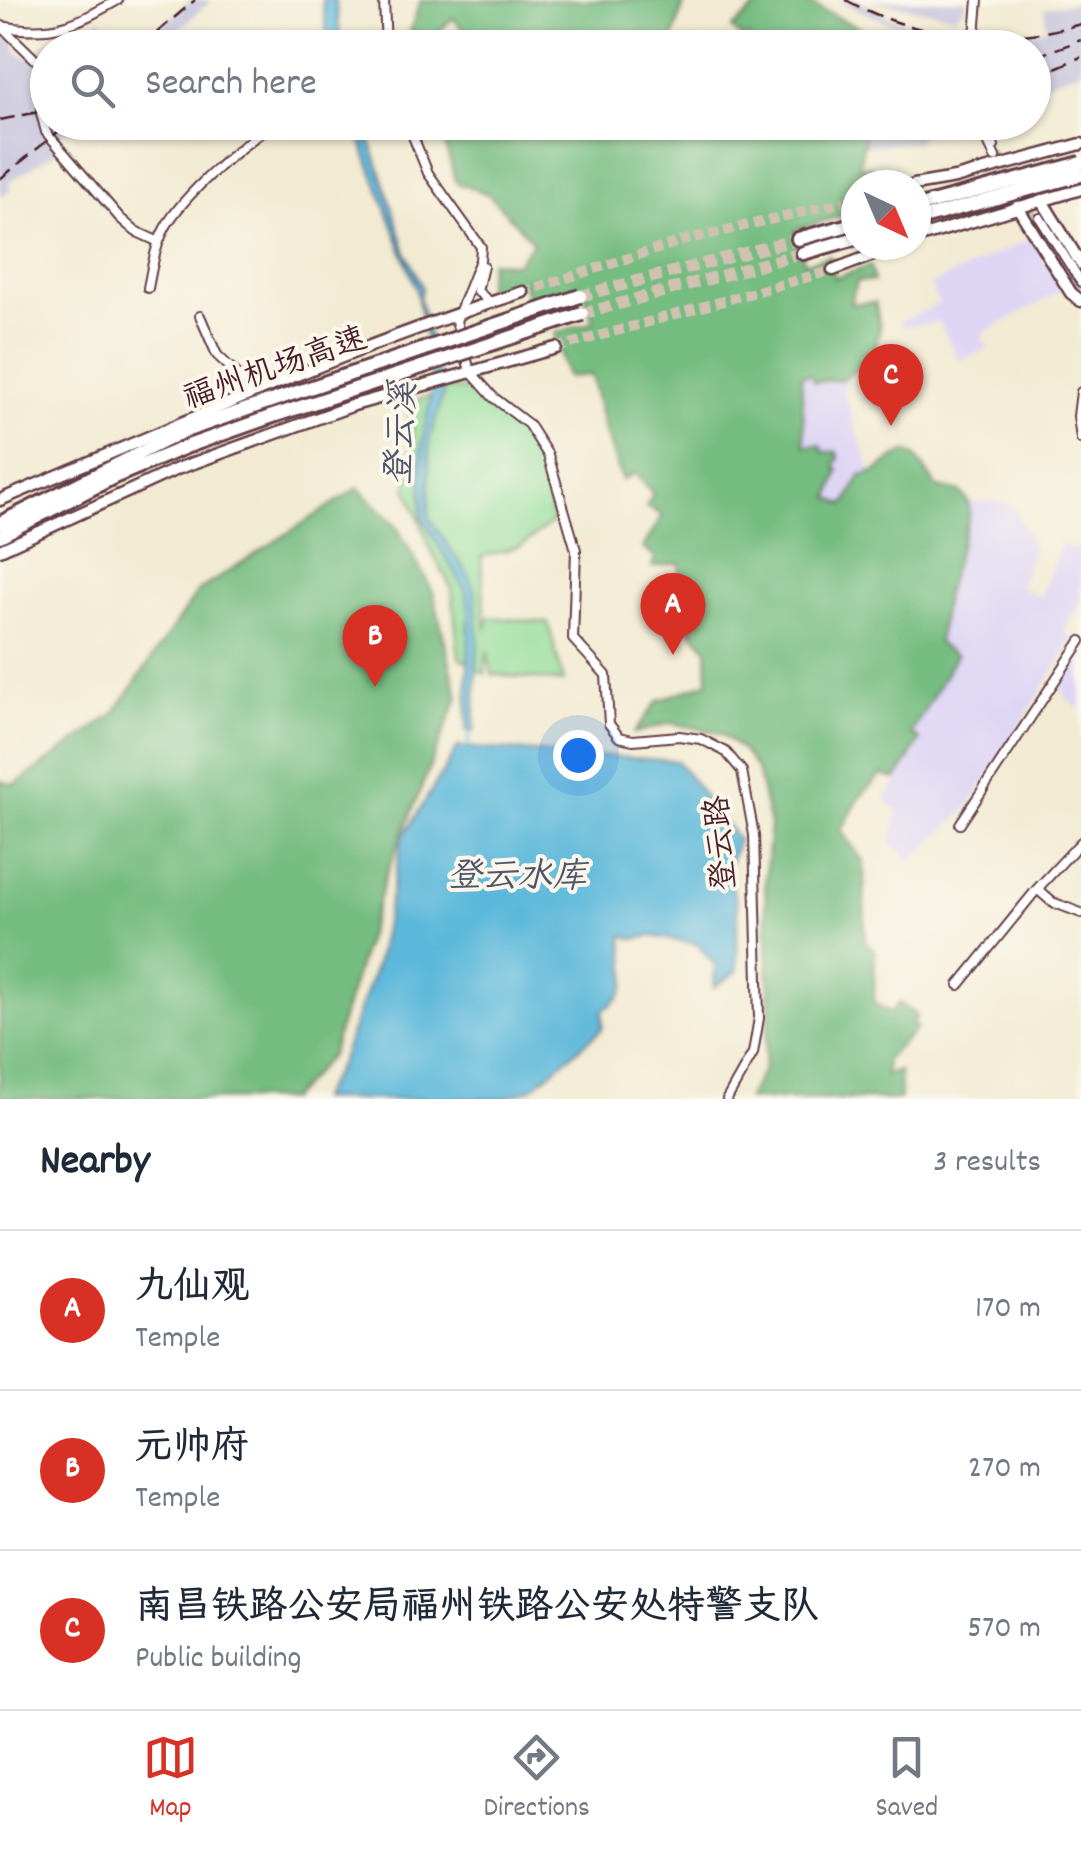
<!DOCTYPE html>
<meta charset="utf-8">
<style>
body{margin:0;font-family:Dekko,"LXGW WenKai TC",sans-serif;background:#f6f6f7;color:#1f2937}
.compass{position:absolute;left:841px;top:170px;width:90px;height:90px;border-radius:50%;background:#fff;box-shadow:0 2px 8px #0004;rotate:136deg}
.you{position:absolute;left:578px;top:755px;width:35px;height:35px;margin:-25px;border:8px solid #fff;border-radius:50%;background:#1a73e8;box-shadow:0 0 0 15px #1a73e833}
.badge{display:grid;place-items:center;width:65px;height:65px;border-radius:50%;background:#d93025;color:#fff;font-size:32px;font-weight:700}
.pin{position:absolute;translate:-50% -82px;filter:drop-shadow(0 2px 5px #0008)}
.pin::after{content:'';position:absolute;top:52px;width:35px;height:30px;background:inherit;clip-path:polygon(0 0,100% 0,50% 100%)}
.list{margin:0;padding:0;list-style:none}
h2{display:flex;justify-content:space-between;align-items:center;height:130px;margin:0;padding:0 40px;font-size:42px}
h2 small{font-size:32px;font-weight:400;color:#747a83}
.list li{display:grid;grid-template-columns:65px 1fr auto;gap:30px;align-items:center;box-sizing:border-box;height:160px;padding:0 40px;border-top:2px solid #e0e1e3}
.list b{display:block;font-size:38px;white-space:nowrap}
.list p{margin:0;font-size:32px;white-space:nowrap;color:#747a83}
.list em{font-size:32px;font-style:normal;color:#747a83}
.icon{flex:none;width:55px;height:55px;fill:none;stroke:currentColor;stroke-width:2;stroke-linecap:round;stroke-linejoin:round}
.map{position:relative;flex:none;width:1081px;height:1099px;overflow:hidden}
.search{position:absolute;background:#fff;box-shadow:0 2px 8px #0004;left:30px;right:30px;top:30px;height:110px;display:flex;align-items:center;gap:25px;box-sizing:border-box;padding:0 35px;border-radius:55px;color:#747a83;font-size:38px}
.sheet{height:610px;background:#fff}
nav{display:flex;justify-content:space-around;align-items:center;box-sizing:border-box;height:140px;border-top:2px solid #e0e1e3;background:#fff;font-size:28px;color:#747a83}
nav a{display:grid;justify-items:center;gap:5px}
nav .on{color:#d93025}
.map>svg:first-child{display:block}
</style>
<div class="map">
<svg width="1081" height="1099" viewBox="0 0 1081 1099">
<rect width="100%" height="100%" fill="#fbf7ec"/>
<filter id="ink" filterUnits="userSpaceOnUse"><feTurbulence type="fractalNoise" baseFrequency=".01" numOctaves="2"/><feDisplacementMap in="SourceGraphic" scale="20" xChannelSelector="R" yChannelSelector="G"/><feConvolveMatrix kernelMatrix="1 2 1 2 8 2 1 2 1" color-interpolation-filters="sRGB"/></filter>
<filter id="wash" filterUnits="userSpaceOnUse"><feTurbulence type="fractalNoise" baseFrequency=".0048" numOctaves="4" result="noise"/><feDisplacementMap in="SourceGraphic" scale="40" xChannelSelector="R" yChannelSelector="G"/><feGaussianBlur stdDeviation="2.25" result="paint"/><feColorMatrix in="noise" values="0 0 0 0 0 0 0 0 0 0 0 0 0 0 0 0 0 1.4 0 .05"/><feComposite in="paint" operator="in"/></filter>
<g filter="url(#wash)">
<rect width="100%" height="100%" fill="#f2ead2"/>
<path fill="#ded5f5" d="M1032,238L1063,290L985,332L982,338L988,348L959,361L939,322L903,327L899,322L939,304L930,285Z
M811,374L815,382L843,379L847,384L843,391L870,469L876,472L861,476L845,505L830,499L839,470L834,467L833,450L823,452L805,446L800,375Z
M968,502H1007L1017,513L1033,548L1020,586L1040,598L1061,545L1081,552V600L1064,632L1074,638L968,808L913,860L903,859L904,851L891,845L898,811L885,800L920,741L911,735L956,655L938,645L945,594L970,518Z
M1081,652V710L1067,699L1061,686L1065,675Z"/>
<path fill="#c3c1db" d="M192,0H212L158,47H136Z
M838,0H856L891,17L925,28L990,35L1034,32L1047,28L1044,8L1081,2V70L1034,87V48L1022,47L1033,44L1032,39L956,41L900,28Z
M871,0H967L964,9L954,16Z
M101,19L120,43L130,47L48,48V122L74,123L56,138L62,144L55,152L8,183L11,189L0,198V29L16,45V52L30,59L55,35L72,42Z
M867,123H932L917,142L863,146Z"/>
<path fill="#91dc98" stroke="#6e7e62" stroke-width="2.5" d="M448,389H473L524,434L540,467L553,522L521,546L481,557L486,630L489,617L548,623L564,682L492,674L487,650L485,674L459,657L452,589L432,552L407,488L413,435L409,403Z"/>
<path fill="#74bc80" stroke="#5f6e56" stroke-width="2.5" d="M421,0H685L670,47L472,48L471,40L453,18L429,40L410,31Z
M786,0C814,0 836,19 863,29L859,34L870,47H756L748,37L743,39L732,29L754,9Z
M477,122L867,123L859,166L871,168L879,183L856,185V190L849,193L855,212L795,230L805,263L830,256L835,278L870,266L874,281H857L850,304L875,302L880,328L873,357L843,379L814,382L811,375H801L805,446L821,445L823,452H837L839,457L835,467L839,470L830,498L845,505L861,476C880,474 890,456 907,452L916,457L937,487L960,492L968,502L970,513L945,594L938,644L956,655L911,734L920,740L897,779L881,775L860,797L841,831L864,862L865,943L875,950L874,1003L891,1013L899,1003L917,1016L911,1024L917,1028L886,1059L885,1075L899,1071L900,1099H747L764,1068L770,1008L765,882L770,825L757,770L743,751L720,733L671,723L634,733L658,701L708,682L707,649L675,612L680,563L652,567L655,557L643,548L663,515L646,507L653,494L635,473L622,480L603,426L591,375L567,377L555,333L593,322L584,291L530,306L523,282L503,290H486L490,261L516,264L533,242L488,194L456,182L442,135L466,140Z
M358,488L395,524L433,592L458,697L386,875L331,1055L290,1099H0V781L15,785L114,714L198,591Z"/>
<path fill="#5cb8da" stroke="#536c82" stroke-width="2.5" d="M322,0H335L342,47H329Z
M354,123H365L406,252L422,288L419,297L441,387L443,394L429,442V518L469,576L475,592L478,640L474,731H467V724L469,610L466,591L422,518L421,449L432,389L425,337L415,285Z
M458,747L677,761L738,840L727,870L737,905V971L714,987L715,965L697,944L652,936L633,939L623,935C624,969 637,991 603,1010L602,1029L531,1089L503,1099H319L340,1063L377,962L403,837Z"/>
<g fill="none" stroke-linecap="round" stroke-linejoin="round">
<path stroke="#5cb8da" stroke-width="2.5" d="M468,748L471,730"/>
</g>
</g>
<g filter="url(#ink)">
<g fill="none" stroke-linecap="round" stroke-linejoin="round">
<path stroke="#d0c1b1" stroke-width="8" stroke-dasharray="8 4" stroke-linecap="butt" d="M999,155L1016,181
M1024,202L1081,290"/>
<path stroke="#d0c1b1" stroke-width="10" stroke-dasharray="10 5" stroke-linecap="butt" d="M523,292L685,240L853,200
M556,348L833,270"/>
<path stroke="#d0c1b1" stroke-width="12" stroke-dasharray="12 6" stroke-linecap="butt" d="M580,296L798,239
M582,314L803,253"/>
<defs>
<path id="minor" d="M384,0L386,48
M0,25L43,67L41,113L46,132L120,218L135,231L159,242
M1,26C53,36 74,25 118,0
M974,48L978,0
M407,122L428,173L481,247L480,260L456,321L470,371L493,397L528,424L548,455L576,550L573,639L606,675L609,724L619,737L633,740L679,736L701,739L726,752L742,771L754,835L759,1018L753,1053L727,1099
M979,122L995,157
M985,122L994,146
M1040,218L1081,282
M483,266L477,291L490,302
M148,288C152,268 155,246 165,228C183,195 246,140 278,122
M200,316L217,355L256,392
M1081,392L1078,416L1081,439
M960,824L1081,641
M1037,889L1052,902L1081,913
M959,985L1037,889L1081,842"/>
<path id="major" d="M914,185L955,178L1081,144
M1041,199L1081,264
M853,200L856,199
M1017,206L1071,293L1081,301
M916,238L1081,189
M833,270L899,245
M0,500C173,428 344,349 523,292
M0,550L177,469L354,405L556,348"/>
<path id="highway" d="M798,239L856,223
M803,253L856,238
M0,523L182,432L265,403
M0,536L114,477L188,446L270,417"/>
</defs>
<use href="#minor" stroke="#633d44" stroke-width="12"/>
<use href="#major" stroke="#633d44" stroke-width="15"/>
<use href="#highway" stroke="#633d44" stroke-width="18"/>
<use href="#minor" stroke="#fff" stroke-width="8"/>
<use href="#major" stroke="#fff" stroke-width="10"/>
<use href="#highway" stroke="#fff" stroke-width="12"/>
<path stroke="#4a1f2b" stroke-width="2.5" stroke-dasharray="15 8" stroke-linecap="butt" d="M846,0C922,41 999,46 1081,24
M139,48L195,0
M1034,57L1081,40
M1034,77L1081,57
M0,120L48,110
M896,127L908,122
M0,179L70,122"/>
<defs>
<path id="highway-bridge" d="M916,207L1081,163
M916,220L1081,175
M265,403L580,296
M270,417L582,314"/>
</defs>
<use href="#highway-bridge" stroke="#633d44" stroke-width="18" stroke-linecap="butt"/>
<use href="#highway-bridge" stroke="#fff" stroke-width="12"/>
</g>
</g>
<g text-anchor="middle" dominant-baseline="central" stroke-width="8" stroke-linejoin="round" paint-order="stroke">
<g font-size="32" fill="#4a1f2b" stroke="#fbf7ec">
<text transform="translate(276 371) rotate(-19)">福州机场高速</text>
<text transform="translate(724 843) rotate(-95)">登云路</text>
</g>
<g font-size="35" font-style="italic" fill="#505568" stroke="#fbf7ec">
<text transform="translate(404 434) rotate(-87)">登云溪</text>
<text x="517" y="879">登云水库</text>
</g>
</g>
</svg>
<svg class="compass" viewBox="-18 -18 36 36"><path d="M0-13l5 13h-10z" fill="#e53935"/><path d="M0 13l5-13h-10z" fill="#747a83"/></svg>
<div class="you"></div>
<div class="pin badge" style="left:673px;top:655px">A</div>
<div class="pin badge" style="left:375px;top:687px">B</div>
<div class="pin badge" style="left:891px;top:426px">C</div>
<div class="search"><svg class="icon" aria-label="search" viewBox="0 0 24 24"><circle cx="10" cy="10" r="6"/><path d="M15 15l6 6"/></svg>Search here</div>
</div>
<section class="sheet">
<h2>Nearby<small>3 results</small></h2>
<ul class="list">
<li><span class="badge">A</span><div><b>九仙观</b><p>Temple</p></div><em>170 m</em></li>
<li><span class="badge">B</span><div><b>元帅府</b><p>Temple</p></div><em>270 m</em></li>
<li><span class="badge">C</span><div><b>南昌铁路公安局福州铁路公安处特警支队</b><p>Public building</p></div><em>570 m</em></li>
</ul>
</section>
<nav>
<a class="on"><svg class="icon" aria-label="map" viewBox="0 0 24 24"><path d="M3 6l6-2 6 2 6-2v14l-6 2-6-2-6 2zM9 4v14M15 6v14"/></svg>Map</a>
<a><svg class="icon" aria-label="directions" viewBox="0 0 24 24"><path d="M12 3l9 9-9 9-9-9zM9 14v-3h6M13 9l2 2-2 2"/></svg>Directions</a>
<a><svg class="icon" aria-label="saved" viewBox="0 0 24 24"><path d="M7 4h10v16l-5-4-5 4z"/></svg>Saved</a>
</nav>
